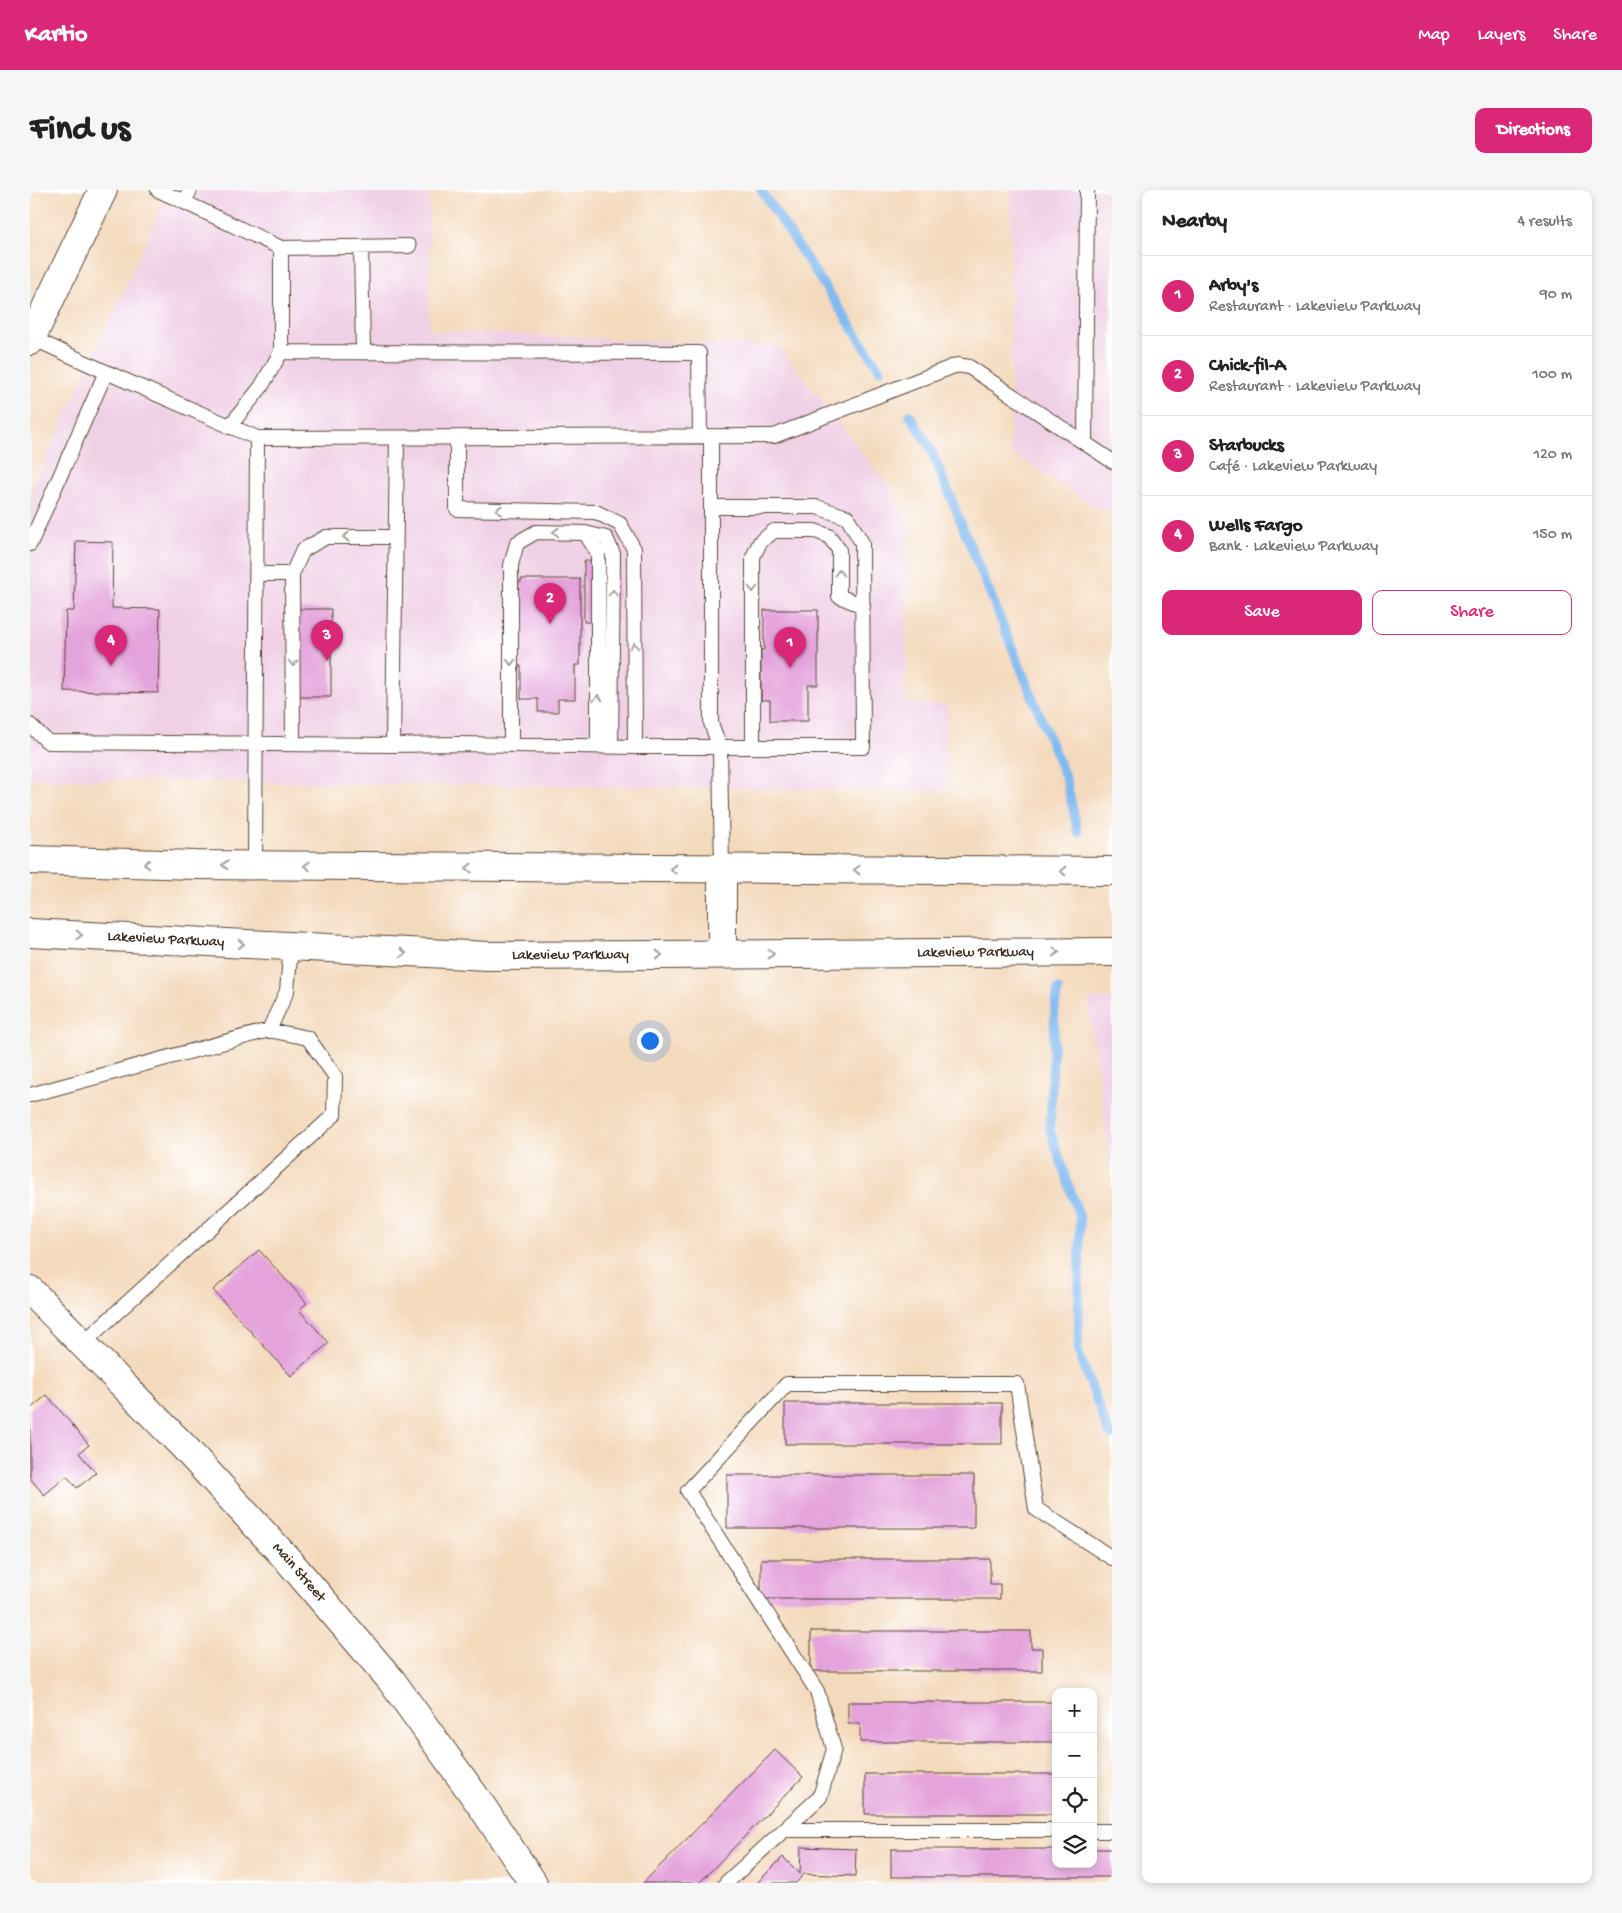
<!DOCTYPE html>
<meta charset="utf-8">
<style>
body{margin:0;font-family:"Gochi Hand",sans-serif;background:#f6f6f6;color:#222}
.controls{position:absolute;right:15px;bottom:15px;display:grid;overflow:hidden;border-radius:10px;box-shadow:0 2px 8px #0003}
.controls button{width:45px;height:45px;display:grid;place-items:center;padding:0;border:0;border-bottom:1px solid #e0e0e0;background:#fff;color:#222;font:25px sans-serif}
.you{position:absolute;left:619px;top:850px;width:18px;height:18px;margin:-12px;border:4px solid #fff;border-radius:50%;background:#1a73e8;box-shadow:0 0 0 8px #1a73e833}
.badge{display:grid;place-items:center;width:32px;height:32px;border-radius:50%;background:#db2777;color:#fff;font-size:16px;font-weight:700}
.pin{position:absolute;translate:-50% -41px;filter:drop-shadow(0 1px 2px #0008)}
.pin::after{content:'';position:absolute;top:26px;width:18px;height:15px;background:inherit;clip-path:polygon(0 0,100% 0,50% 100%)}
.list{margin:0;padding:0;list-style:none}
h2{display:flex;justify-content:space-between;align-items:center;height:65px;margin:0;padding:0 20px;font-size:21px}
h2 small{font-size:16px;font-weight:400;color:#767676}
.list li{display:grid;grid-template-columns:32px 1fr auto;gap:15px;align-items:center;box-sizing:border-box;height:80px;padding:0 20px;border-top:1px solid #e0e0e0}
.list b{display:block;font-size:19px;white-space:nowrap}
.list p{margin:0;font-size:16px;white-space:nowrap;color:#767676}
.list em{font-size:16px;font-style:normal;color:#767676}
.actions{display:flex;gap:10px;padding:15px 20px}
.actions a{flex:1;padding:11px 0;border:1px solid #db2777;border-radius:10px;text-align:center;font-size:18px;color:#db2777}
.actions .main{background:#db2777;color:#fff}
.icon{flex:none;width:28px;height:28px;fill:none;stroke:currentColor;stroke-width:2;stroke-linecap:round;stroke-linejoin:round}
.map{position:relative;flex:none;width:1082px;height:1693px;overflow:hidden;border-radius:10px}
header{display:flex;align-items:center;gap:30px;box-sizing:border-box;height:70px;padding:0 25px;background:#db2777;color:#fff}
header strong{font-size:24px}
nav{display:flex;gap:28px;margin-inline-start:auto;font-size:18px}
.intro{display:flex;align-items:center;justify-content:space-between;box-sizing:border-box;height:120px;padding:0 30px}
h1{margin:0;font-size:35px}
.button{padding:12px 22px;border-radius:10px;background:#db2777;color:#fff;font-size:18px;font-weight:700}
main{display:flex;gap:30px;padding:0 30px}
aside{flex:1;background:#fff;border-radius:10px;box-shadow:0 2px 8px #0003}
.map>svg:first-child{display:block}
</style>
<header>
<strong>Kartio</strong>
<nav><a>Map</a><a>Layers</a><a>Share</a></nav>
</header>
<div class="intro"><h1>Find us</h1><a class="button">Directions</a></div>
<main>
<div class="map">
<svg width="1082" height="1693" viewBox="0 0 1082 1693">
<rect width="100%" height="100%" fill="#fff"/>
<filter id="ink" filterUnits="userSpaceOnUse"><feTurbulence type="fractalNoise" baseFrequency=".02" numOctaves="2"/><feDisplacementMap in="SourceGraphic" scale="10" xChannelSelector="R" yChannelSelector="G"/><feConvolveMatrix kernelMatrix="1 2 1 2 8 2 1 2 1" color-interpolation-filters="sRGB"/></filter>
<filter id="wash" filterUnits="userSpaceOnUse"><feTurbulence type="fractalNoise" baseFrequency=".0096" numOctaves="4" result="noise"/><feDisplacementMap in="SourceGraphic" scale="20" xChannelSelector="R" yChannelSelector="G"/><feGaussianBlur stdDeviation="1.12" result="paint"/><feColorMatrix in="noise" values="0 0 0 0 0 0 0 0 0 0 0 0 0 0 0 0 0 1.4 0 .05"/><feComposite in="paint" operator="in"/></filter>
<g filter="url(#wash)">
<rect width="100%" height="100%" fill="#f4dabd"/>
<path fill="#f0d0e5" d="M140,0H399V141L749,156L865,305L878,333L876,513L917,515L916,601L0,589V303Z
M981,0H1082V321L1070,320L981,263Z
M1058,809H1082V985Z"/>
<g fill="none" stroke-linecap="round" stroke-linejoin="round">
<path stroke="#80baf1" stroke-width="9" d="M731,0L850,180
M880,225L900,257L1036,589L1048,642
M1028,799L1025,817L1020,940L1050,1028L1048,1161L1078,1241L1082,1245"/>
</g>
<g id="blocks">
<path fill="#e4a3db" d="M46,351L83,352L82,418L130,419L128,503L34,501L36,421H44Z
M587,370V432H554V371Z
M491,389H550V475H545V509H528V522H508V509H491V476L479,475V391L491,392Z
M269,419H301V507H269Z
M734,420H788V495H778V531H740V510H731V460H734Z
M229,1060L277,1113L269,1120L299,1153L261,1186L183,1100Z
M17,1205L59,1255L49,1263L66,1283L47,1298L37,1286L14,1305L0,1288V1219Z
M755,1213H972V1254H755Z
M697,1285H944V1338H697Z
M731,1369H960V1394H970V1409H731Z
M781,1441H1001V1458H1012V1481H781Z
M818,1512H1026V1552H830V1534H818Z
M745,1560L773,1587L669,1693H613Z
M835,1584H1026V1624H835Z
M771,1657L826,1659L825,1686L774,1684L766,1693H727L753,1667L770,1684Z
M861,1659H1026V1674H1063V1659H1082V1687H861Z"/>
</g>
</g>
<g filter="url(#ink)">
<use href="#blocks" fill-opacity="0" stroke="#574436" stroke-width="1"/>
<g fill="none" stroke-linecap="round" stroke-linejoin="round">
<defs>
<path id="service" d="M128,0L154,12L160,0
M154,12L251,58V162L231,197L199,237
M331,57L333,161
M251,58L379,56
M0,147L76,182L227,248L225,676
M251,162L669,163L670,246
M681,246V533L690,558L692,679
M427,247V319L566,322L590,334L604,359L605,557
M227,248L744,246L927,175L939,177L1082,271
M1055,253L1057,0
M555,343L576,348L583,364L581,557
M0,354L76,182
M227,384H262
M0,535L18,552L363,555L429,554L605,557H833L832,353L817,327L787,317H682
M263,554L262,384L273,360L296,347H365
M481,554V375L487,353L506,342L555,343L568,363V556
M363,555L367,248
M723,557V367L730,352L744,341H785L799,346L809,360V406L833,416
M239,840L257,801L261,756
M0,905L239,840L278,848L305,886L304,925L53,1153
M754,1640H1026
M1063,1641H1082
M696,1693L790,1607L804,1559L787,1501L658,1301L757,1194H987L1006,1319L1082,1368"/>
<g id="tertiary">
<path d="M0,151L73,0"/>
<path id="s1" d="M0,1100L155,1258L258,1370L361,1490L451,1615L503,1693"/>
</g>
<g id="primary">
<path d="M0,670L166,675L1082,681"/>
<path d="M692,679V764"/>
<path id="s2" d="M0,743L458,766L1082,762"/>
</g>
</defs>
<use href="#service" stroke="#574436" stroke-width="16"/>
<use href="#tertiary" stroke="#574436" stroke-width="30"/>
<use href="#primary" stroke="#574436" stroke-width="30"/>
<use href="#service" stroke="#fff" stroke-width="14"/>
<use href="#tertiary" stroke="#fff" stroke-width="28"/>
<use href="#primary" stroke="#fff" stroke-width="28"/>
</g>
<defs><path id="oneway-chevron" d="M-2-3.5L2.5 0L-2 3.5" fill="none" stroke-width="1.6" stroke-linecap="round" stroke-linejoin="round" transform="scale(1.25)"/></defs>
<g stroke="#a79f9a">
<use href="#oneway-chevron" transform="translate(469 320) rotate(-179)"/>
<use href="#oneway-chevron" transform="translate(526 342) rotate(-179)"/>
<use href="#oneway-chevron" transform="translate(316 347) rotate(-180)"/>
<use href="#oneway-chevron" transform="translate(809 383) rotate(-90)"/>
<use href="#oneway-chevron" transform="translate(723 399) rotate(90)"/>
<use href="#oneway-chevron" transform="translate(583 403) rotate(-89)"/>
<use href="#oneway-chevron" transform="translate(604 456) rotate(-90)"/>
<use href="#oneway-chevron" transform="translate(481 472) rotate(90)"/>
<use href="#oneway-chevron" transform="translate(263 473) rotate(90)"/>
<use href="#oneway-chevron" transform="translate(568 508) rotate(-90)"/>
<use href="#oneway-chevron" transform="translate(117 674) rotate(-178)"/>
<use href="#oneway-chevron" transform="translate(195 675) rotate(-180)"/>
<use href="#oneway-chevron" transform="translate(277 676) rotate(-179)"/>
<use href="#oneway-chevron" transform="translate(439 678) rotate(-180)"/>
<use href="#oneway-chevron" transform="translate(643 679) rotate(-180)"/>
<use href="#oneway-chevron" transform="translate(827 680) rotate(-180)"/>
<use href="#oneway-chevron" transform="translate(1033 681) rotate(-180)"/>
<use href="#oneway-chevron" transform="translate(49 745) rotate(3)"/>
<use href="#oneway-chevron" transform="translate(211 754) rotate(3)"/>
<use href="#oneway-chevron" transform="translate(1026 762)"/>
<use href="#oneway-chevron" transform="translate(373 763) rotate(3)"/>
<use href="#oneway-chevron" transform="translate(741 764)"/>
<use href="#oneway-chevron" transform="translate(629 765)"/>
</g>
</g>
<g text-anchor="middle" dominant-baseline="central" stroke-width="4.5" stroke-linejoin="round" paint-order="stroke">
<g font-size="15" fill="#3b2a1e" stroke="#fff">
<text stroke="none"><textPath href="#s2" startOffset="136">Lakeview Parkway</textPath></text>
<text stroke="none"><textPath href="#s2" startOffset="946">Lakeview Parkway</textPath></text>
<text stroke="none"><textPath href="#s2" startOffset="541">Lakeview Parkway</textPath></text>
<text stroke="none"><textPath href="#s1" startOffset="390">Main Street</textPath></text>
</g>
</g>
</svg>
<div class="controls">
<button>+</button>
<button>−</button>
<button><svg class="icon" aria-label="locate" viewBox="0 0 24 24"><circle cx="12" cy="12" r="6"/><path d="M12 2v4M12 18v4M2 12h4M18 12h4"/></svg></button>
<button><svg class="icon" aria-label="layers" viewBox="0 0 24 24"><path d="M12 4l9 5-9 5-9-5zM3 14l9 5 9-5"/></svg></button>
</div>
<div class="you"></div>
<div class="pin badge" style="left:760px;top:478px">1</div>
<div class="pin badge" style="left:520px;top:434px">2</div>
<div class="pin badge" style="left:297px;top:471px">3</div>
<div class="pin badge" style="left:81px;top:476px">4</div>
</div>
<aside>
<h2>Nearby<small>4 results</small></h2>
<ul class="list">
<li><span class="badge">1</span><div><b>Arby's</b><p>Restaurant · Lakeview Parkway</p></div><em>90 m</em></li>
<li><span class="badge">2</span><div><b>Chick-fil-A</b><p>Restaurant · Lakeview Parkway</p></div><em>100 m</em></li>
<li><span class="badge">3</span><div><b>Starbucks</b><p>Café · Lakeview Parkway</p></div><em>120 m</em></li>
<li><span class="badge">4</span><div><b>Wells Fargo</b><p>Bank · Lakeview Parkway</p></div><em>150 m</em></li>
</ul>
<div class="actions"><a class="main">Save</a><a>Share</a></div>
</aside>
</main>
